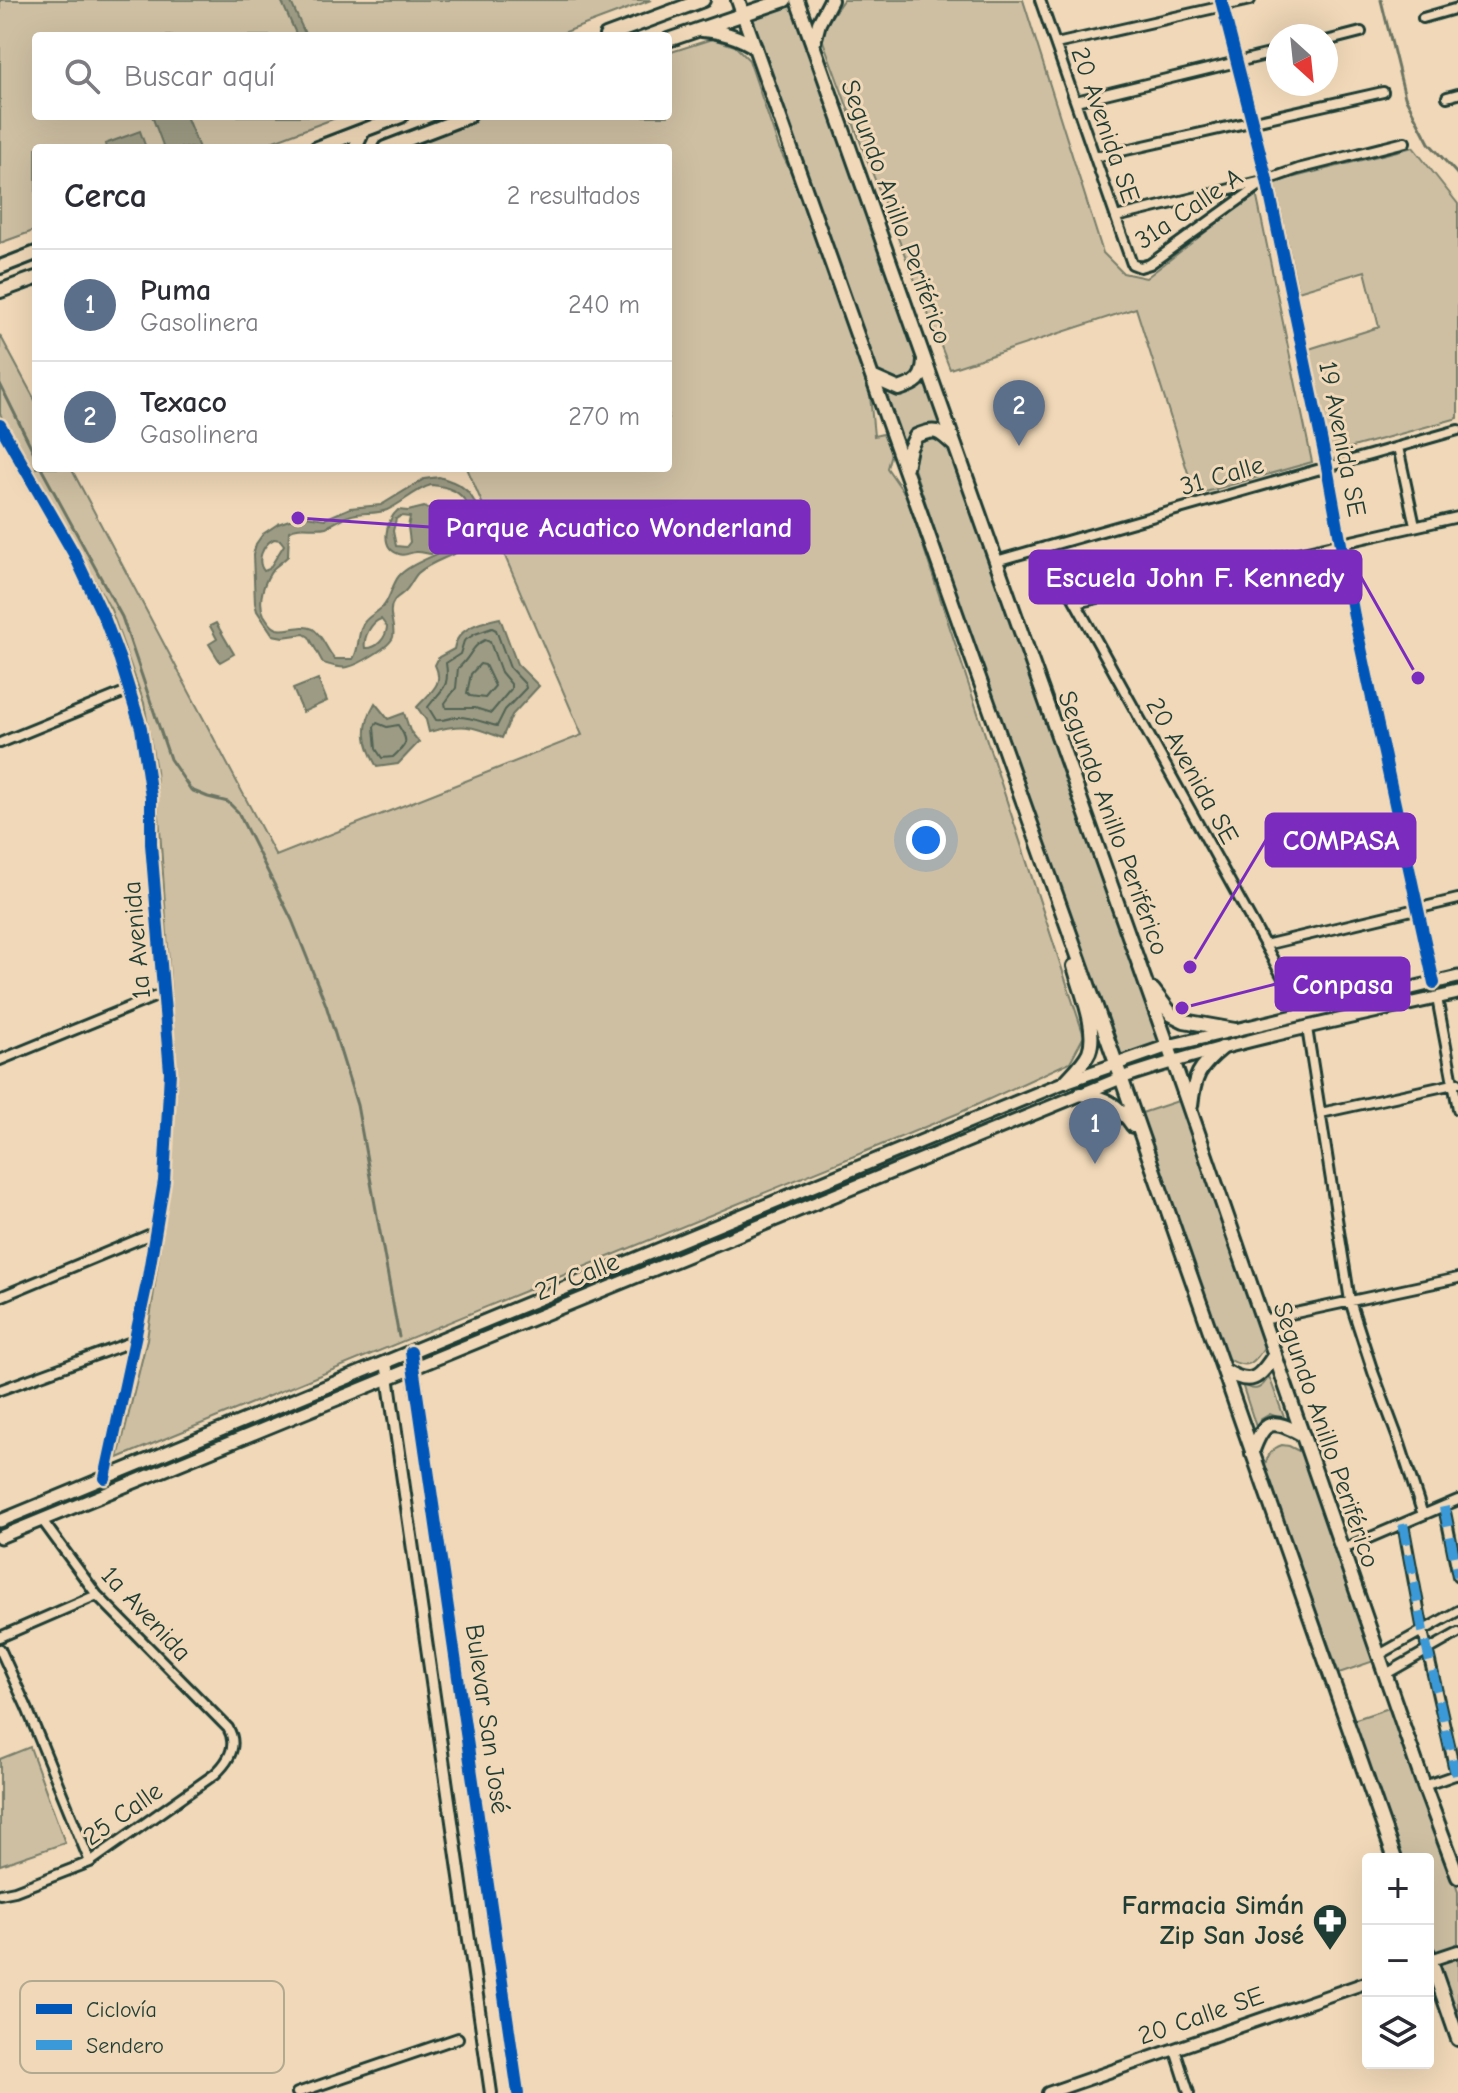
<!DOCTYPE html>
<html lang="es">
<meta charset="utf-8">
<style>
body{margin:0;font-family:"Comic Neue",sans-serif;background:#f7f7f7;color:#2b2b33}
.controls{position:absolute;right:24px;bottom:24px;display:grid;overflow:hidden;border-radius:8px;box-shadow:0 8px 32px #0002}
.controls button{width:72px;height:72px;display:grid;place-items:center;padding:0;border:0;border-bottom:2px solid #e1e1e2;background:#fff;color:#2b2b33;font:40px sans-serif}
.compass{position:absolute;left:1266px;top:24px;width:72px;height:72px;border-radius:50%;background:#fff;box-shadow:0 8px 32px #0002;rotate:153deg}
.you{position:absolute;left:926px;top:840px;width:28px;height:28px;margin:-20px;border:6px solid #fff;border-radius:50%;background:#1a73e8;box-shadow:0 0 0 12px #1a73e833}
.badge{display:grid;place-items:center;width:52px;height:52px;border-radius:50%;background:#0b8043;color:#fff;font-size:26px;font-weight:700}
.pin{position:absolute;translate:-50% -66px;filter:drop-shadow(0 2px 4px #0008)}
.pin::after{content:'';position:absolute;top:42px;width:28px;height:24px;background:inherit;clip-path:polygon(0 0,100% 0,50% 100%)}
.list{margin:0;padding:0;list-style:none}
h2{display:flex;justify-content:space-between;align-items:center;height:104px;margin:0;padding:0 32px;font-size:34px}
h2 small{font-size:26px;font-weight:400;color:#7c7c81}
.list li{display:grid;grid-template-columns:52px 1fr auto;gap:24px;align-items:center;box-sizing:border-box;height:112px;padding:0 32px;border-top:2px solid #e1e1e2}
.list b{display:block;font-size:30px;white-space:nowrap}
.list p{margin:0;font-size:26px;white-space:nowrap;color:#7c7c81}
.list em{font-size:26px;font-style:normal;color:#7c7c81}
.icon{flex:none;width:44px;height:44px;fill:none;stroke:currentColor;stroke-width:2;stroke-linecap:round;stroke-linejoin:round}
.map{position:relative;flex:none;width:1458px;height:2093px;overflow:hidden}
.search{position:absolute;background:#fff;box-shadow:0 8px 32px #0002;left:32px;top:32px;width:640px;height:88px;display:flex;align-items:center;gap:20px;box-sizing:border-box;padding:0 28px;border-radius:8px;color:#7c7c81;font-size:30px}
.panel{position:absolute;background:#fff;box-shadow:0 8px 32px #0002;left:32px;top:144px;width:640px;height:328px;border-radius:8px}
.map>svg:first-child{display:block}
</style>
<div class="map">
<svg width="1458" height="2093" viewBox="0 0 1458 2093">
<rect width="100%" height="100%" fill="#f0d8b8"/>
<filter id="ink" filterUnits="userSpaceOnUse"><feTurbulence type="fractalNoise" baseFrequency=".0125" numOctaves="2"/><feDisplacementMap in="SourceGraphic" scale="16" xChannelSelector="R" yChannelSelector="G"/><feConvolveMatrix kernelMatrix="1 2 1 2 8 2 1 2 1" color-interpolation-filters="sRGB"/></filter>
<g filter="url(#ink)">
<path fill="#cebfa2" stroke="#767e6b" stroke-width="2" d="M0,0H651L555,36H36V116H341L255,148H36V230L0,243Z
M785,0H795L924,358L922,372L900,387L876,375L744,14Z
M843,0H1023L1103,253L1123,273L1146,278L1256,193L1312,462L1195,495L1136,308L950,369L864,152L820,33Z
M712,39L735,46L749,60L779,148L797,184L870,395L874,436L883,434L891,453L887,468L907,497L1084,1036L1070,1062L959,1113L118,1458L147,1339L167,1203L177,1083L156,770L144,703L111,610L43,487L0,414V335L36,402V468H71L276,856L582,735L467,468H668V148H404L481,116H668V53Z
M1413,147L1458,204V418L1331,453L1309,349L1379,327L1365,271L1298,291L1275,182Z
M928,371L950,434L932,428L905,453L883,386L900,393Z
M931,436L952,449L1166,1045L1117,1061L914,469L918,444Z
M1181,1100L1266,1344C1254,1365 1247,1371 1225,1357L1139,1114Z
M1269,1376L1285,1420L1270,1414L1260,1420L1257,1430L1242,1384C1255,1393 1262,1389 1269,1376Z
M1282,1445L1289,1446L1303,1453L1374,1661L1339,1673L1264,1467C1268,1456 1270,1449 1282,1445Z
M1392,1707L1458,1892V1946L1435,1953L1428,1934V1859H1402L1353,1720Z
M30,1747L65,1843L0,1865V1759Z
M1458,1954V2038L1433,1961Z"/>
<path fill="#9d9b83" stroke="#6b7563" stroke-width="2" fill-rule="evenodd" d="M281,0H290L306,36H297Z
M152,116H186L199,148H164Z
M140,131L146,148H106L105,144Z
M439,477C456,482 470,488 476,506C492,554 441,552 418,573C412,579 410,588 403,593C402,594 394,599 394,601C386,612 396,626 393,637C390,647 358,665 348,667C340,669 331,665 323,663L309,637L304,634L283,637L273,635L257,611L255,603L253,555L256,544L263,534L278,524L295,518L306,516L325,519L350,508L381,505L424,479ZM431,485C445,486 460,490 467,504C488,548 418,554 399,576C393,583 391,595 385,604C380,612 368,615 363,624C357,635 360,648 353,659H335C327,651 322,634 313,629C301,623 288,632 277,629C271,627 267,620 264,615C257,601 264,580 274,568C279,564 284,560 288,556L289,531C299,524 314,530 326,527C334,524 341,518 349,516C361,511 374,515 387,510C403,503 414,490 431,485ZM274,539L280,540L284,545L269,569L264,571C256,561 262,545 274,539ZM381,619L387,627C386,638 377,649 365,648C363,638 371,622 381,619Z
M424,507C438,512 442,533 441,546L431,554C427,554 423,552 418,552C411,551 406,557 399,554C379,548 386,520 398,510L408,511ZM401,516L410,517L408,527L410,542L406,547L396,546L393,531L396,519Z
M500,618L517,664L539,686L512,715L502,738C470,725 463,723 429,732L426,720L417,707C430,692 445,685 435,665L439,657L454,649C457,627 482,622 500,618Z
M216,623L234,654L220,662L209,644L217,639L210,626Z
M318,679L327,701L303,712L293,689Z
M375,703L388,719L404,713L410,731L419,742L398,764L377,767C364,744 361,727 375,703Z"/>
<g fill="none" stroke-linecap="round" stroke-linejoin="round">
<path stroke="#516354" stroke-width="2" d="M492,628L496,630L510,668L525,684L526,688L505,710L497,726C483,723 471,716 456,717C449,718 444,721 436,720L428,707C442,688 450,689 446,663L460,654L464,641L475,634Z
M485,640L490,642L501,672L511,684V689L491,713L475,708H446L445,703L456,688L458,668C470,659 471,646 485,640Z
M480,664L485,665L495,686L485,698L470,696L467,693L471,674Z
M377,723L387,727L398,725C409,742 408,743 393,757L382,758L376,749L374,727Z"/>
<path stroke="#6b7563" stroke-width="3" d="M1381,0L1405,97L1429,143L1458,175
M0,384L36,457
M41,468L122,617L170,759L191,790L208,797L228,802L238,812L292,920L326,1005L357,1105L399,1337"/>
<defs>
<path id="minor" d="M1040,0L1132,264L1140,267L1150,264L1267,180
M1221,0L1267,180L1327,467L1354,616L1434,983
M1423,18L1458,8
M1326,41L1361,32
M1056,44L1250,0
M1447,97L1458,94
M1076,101L1278,52
M1095,157L1383,92
M1116,217L1267,180L1298,169L1405,142
M0,425L74,554L105,620L120,660L141,728L151,797V844L170,1072L164,1181L147,1283L105,1478
M1398,447L1415,526
M1045,547L1303,1014
M996,561L1458,430
M1076,603L1458,517
M0,743L130,690
M1265,945L1458,899
M1437,998L1458,1109
M1307,1028L1350,1301L1373,1372L1400,1444L1423,1515
M0,1060L164,993
M1321,1113L1458,1083
M0,1297L156,1232
M1263,1320L1458,1278
M0,1390L134,1341
M417,1394L518,2093
M1444,1507L1458,1576
M1403,1524L1423,1631L1456,1775
M1343,1549L1458,1500
M0,1637L97,1595
M0,1649L27,1708L90,1862
M1379,1655L1458,1611
M1386,1674L1458,1633
M1424,1786L1458,1774
M0,1894L15,1891L90,1862L215,1774C228,1762 239,1746 228,1728L97,1595L42,1520
M1175,2049L1189,2093
M297,2093L458,2038"/>
<path id="tertiary" d="M411,1352L417,1394
M386,1362L491,2093
M1428,1961L1458,1951
M1048,2093L1368,1982"/>
<path id="secondary" d="M0,1521L1065,1082L1168,1046L1458,977
M0,1537L1121,1078C1231,1041 1345,1019 1458,993"/>
<path id="primary" d="M738,0L1116,1063L1395,1859
M797,0L1168,1046L1424,1786L1458,1877
M701,30C721,31 738,36 755,47
M606,36L703,0
M668,40L785,0
M813,46L819,23L831,0
M317,148L401,116
M355,148L363,131
M385,148L469,116
M0,267L36,253
M0,291L36,278
M872,377L899,389C917,383 923,380 924,360
M906,467L910,448L916,436C936,428 938,430 954,445
M1153,990L1172,1015L1184,1021L1235,1030
M1065,1082C1073,1073 1084,1063 1089,1052C1098,1029 1080,989 1074,966
M1080,1094C1105,1097 1119,1105 1133,1126
M1191,1106C1194,1076 1199,1067 1222,1048
M1224,1370C1251,1387 1259,1379 1275,1354
M1252,1453C1264,1419 1272,1418 1303,1435
M1428,1953L1458,2039"/>
</defs>
<use href="#minor" stroke="#1f3d34" stroke-width="14"/>
<use href="#tertiary" stroke="#1f3d34" stroke-width="16"/>
<use href="#secondary" stroke="#1f3d34" stroke-width="17"/>
<use href="#primary" stroke="#1f3d34" stroke-width="18"/>
<use href="#minor" stroke="#f0d8b8" stroke-width="8"/>
<use href="#tertiary" stroke="#f0d8b8" stroke-width="10"/>
<use href="#secondary" stroke="#f0d8b8" stroke-width="11"/>
<use href="#primary" stroke="#f0d8b8" stroke-width="12"/>
<path stroke="#3a99d8" stroke-width="10" stroke-dasharray="20 10" stroke-linecap="butt" d="M1444,1507L1458,1576
M1403,1524L1423,1631L1456,1775"/>
<defs>
<path id="cycleway" d="M1221,0L1267,180L1327,467L1354,616L1434,983
M0,425L74,554L105,620L120,660L141,728L151,797V844L170,1072L164,1181L147,1283L105,1478
M411,1352L518,2093"/>
</defs>
<use href="#cycleway" stroke="#f0d8b8" stroke-width="17"/>
<use href="#cycleway" stroke="#0057b8" stroke-width="12"/>
</g>
</g>
<defs>
<symbol id="pharmacy-pin" viewBox="-11 -11 22 30"><path d="M0 17L-7.5 6A9.5 9.5 0 1 1 7.5 6Z" fill="#1f3d34" stroke="#f0d8b8"/><path d="M-2-6h4v4h4v4h-4v4h-4v-4h-4v-4h4Z" fill="#fff"/></symbol>
</defs>
<g fill-rule="evenodd">
<use href="#pharmacy-pin" x="1310" y="1901" width="40" height="54"/>
</g>
<g text-anchor="middle" dominant-baseline="central" stroke-width="6" stroke-linejoin="round" paint-order="stroke">
<g font-size="26" fill="#1f3d34" stroke="#f0d8b8">
<text transform="translate(1105 125) rotate(71)">20 Avenida SE</text>
<text transform="translate(1189 209) rotate(-34)">31a Calle A</text>
<text transform="translate(896 212) rotate(70)">Segundo Anillo Periférico</text>
<text transform="translate(1342 439) rotate(79)">19 Avenida SE</text>
<text transform="translate(1222 476) rotate(-16)">31 Calle</text>
<text transform="translate(1192 771) rotate(61)">20 Avenida SE</text>
<text transform="translate(1113 823) rotate(70)">Segundo Anillo Periférico</text>
<text transform="translate(137 940) rotate(-95)">1a Avenida</text>
<text transform="translate(577 1277) rotate(-22)">27 Calle</text>
<text transform="translate(1326 1435) rotate(71)">Segundo Anillo Periférico</text>
<text transform="translate(146 1614) rotate(47)">1a Avenida</text>
<text transform="translate(487 1719) rotate(82)">Bulevar San José</text>
<text transform="translate(123 1814) rotate(-35)">25 Calle</text>
<text transform="translate(1201 2016) rotate(-19)">20 Calle SE</text>
</g>
<g font-size="26" font-weight="bold" fill="#1f3d34" stroke="#f0d8b8" text-anchor="end">
<text x="1304" y="1906">Farmacia Simán<tspan x="1304" dy="30">Zip San José</tspan></text>
</g>
</g>
<rect x="20" y="1981" width="264" height="92" rx="12" fill="#f0d8b8" stroke="#b1aa90" stroke-width="2"/>
<rect x="36" y="2004" width="36" height="10" fill="#0057b8"/>
<rect x="36" y="2040" width="36" height="10" fill="#3a99d8"/>
<g font-size="22" fill="#1f3d34">
<text x="86" y="2017">Ciclovía</text>
<text x="86" y="2053">Sendero</text>
</g>
<path fill="none" stroke="#7b2cbf" stroke-width="3" d="M298 518L430 527M1418 678L1361 577M1190 967L1266 840M1182 1008L1276 984"/>
<g fill="#7b2cbf" stroke="#f0d8b8" stroke-width="3">
<circle cx="298" cy="518" r="8"/>
<circle cx="1418" cy="678" r="8"/>
<circle cx="1190" cy="967" r="8"/>
<circle cx="1182" cy="1008" r="8"/>
</g>
<g fill="#7b2cbf" stroke="#7b2cbf" stroke-width="3">
<rect x="430" y="501" width="379" height="52" rx="8"/>
<rect x="1030" y="551" width="331" height="52" rx="8"/>
<rect x="1266" y="814" width="149" height="52" rx="8"/>
<rect x="1276" y="958" width="133" height="52" rx="8"/>
</g>
<g font-size="28" text-anchor="middle" font-weight="bold" fill="#fff">
<text x="619" y="537">Parque Acuatico Wonderland</text>
<text x="1195" y="587">Escuela John F. Kennedy</text>
<text x="1341" y="850">COMPASA</text>
<text x="1343" y="994">Conpasa</text>
</g>
</svg>
<div class="controls">
<button>+</button>
<button>−</button>
<button><svg class="icon" aria-label="layers" viewBox="0 0 24 24"><path d="M12 4l9 5-9 5-9-5zM3 14l9 5 9-5"/></svg></button>
</div>
<svg class="compass" viewBox="-18 -18 36 36"><path d="M0-13l5 13h-10z" fill="#e53935"/><path d="M0 13l5-13h-10z" fill="#7c7c81"/></svg>
<div class="you"></div>
<div class="pin badge" style="left:1095px;top:1164px;background:#5c6f8a">1</div>
<div class="pin badge" style="left:1019px;top:446px;background:#5c6f8a">2</div>
<div class="search"><svg class="icon" aria-label="search" viewBox="0 0 24 24"><circle cx="10" cy="10" r="6"/><path d="M15 15l6 6"/></svg>Buscar aquí</div>
<section class="panel">
<h2>Cerca<small>2 resultados</small></h2>
<ul class="list">
<li><span class="badge" style="background:#5c6f8a">1</span><div><b>Puma</b><p>Gasolinera</p></div><em>240 m</em></li>
<li><span class="badge" style="background:#5c6f8a">2</span><div><b>Texaco</b><p>Gasolinera</p></div><em>270 m</em></li>
</ul>
</section>
</div>
